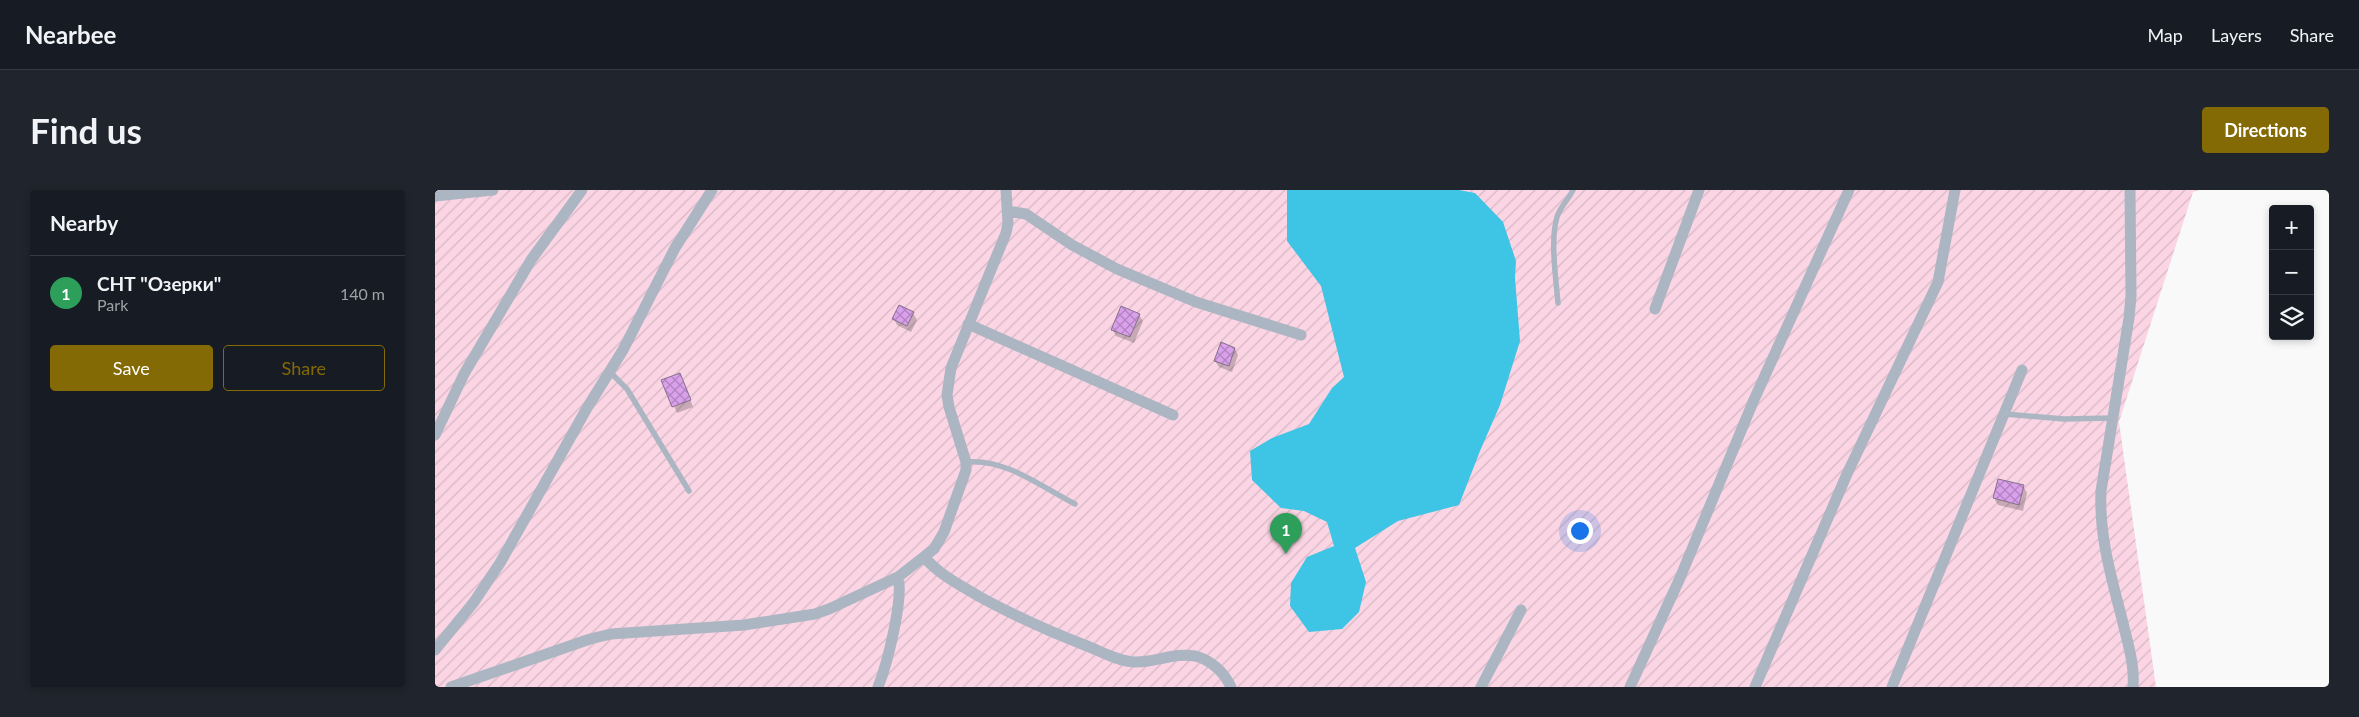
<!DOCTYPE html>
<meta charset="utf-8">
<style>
body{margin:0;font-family:Lato,sans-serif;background:#20242c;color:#f1f3f6}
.controls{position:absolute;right:15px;top:15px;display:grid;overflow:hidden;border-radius:5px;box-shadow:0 2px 8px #0003}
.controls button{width:45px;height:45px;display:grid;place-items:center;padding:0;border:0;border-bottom:1px solid #363941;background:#171b24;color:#f1f3f6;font:25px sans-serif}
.you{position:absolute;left:1144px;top:340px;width:18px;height:18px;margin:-12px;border:4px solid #fff;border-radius:50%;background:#1a73e8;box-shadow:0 0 0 8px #1a73e833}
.badge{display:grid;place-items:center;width:32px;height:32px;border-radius:50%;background:#846a04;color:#fff;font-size:16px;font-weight:700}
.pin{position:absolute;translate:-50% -41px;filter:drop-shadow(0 1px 2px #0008)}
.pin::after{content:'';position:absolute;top:26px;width:18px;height:15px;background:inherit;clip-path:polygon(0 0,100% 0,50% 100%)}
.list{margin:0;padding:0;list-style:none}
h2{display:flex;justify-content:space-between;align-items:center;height:65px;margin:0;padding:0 20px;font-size:21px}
h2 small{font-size:16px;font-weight:400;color:#9ea1a6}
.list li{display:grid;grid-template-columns:32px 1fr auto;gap:15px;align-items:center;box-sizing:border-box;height:75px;padding:0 20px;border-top:1px solid #363941}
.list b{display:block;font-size:19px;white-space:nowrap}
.list p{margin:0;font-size:16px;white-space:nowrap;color:#9ea1a6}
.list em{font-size:16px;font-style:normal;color:#9ea1a6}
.actions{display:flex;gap:10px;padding:15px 20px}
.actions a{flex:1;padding:11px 0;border:1px solid #846a04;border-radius:5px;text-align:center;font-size:18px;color:#846a04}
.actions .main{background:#846a04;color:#fff}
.icon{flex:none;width:28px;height:28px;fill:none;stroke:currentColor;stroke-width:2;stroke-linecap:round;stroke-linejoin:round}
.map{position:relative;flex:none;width:1894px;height:497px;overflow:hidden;border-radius:5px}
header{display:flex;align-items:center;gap:30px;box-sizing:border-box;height:70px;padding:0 25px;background:#171b24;border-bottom:1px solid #363941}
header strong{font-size:24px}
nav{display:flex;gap:28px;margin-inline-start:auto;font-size:18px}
.intro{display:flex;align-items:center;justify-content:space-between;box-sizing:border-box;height:120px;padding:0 30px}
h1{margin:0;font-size:35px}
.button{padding:12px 22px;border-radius:5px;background:#846a04;color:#fff;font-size:18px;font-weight:700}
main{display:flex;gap:30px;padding:0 30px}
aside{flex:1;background:#171b24;border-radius:5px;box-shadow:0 2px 8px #0003}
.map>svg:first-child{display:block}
</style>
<header>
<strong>Nearbee</strong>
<nav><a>Map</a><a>Layers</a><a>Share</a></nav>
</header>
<div class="intro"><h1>Find us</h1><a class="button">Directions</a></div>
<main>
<aside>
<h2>Nearby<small></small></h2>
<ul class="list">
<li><span class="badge" style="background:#2e9e5b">1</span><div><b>СНТ &quot;Озерки&quot;</b><p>Park</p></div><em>140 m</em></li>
</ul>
<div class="actions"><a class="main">Save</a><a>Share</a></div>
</aside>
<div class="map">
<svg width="1894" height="497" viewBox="0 0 1894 497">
<defs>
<pattern id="garden-furrows" width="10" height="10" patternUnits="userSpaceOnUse" patternTransform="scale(1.25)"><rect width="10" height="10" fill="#fbd5e4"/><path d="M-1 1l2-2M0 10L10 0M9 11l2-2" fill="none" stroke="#d7b7c4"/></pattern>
<pattern id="building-cross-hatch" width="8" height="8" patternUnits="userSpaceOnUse" patternTransform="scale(1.25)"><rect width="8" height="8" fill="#daa0eb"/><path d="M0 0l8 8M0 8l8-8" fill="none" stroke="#b183c0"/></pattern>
</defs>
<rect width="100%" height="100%" fill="#f9f9f9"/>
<path fill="url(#garden-furrows)" d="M0,0H1764L1758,2L1684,232L1721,497H0Z"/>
<path fill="#3ec4e5" d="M852,0H1024L1040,3L1068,32L1081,71L1080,88L1085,151L1065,215L1045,261L1024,315L963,331L920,358L931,392L924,422L907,439L874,442L855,416L856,393L872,367L899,356L892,332L869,321L846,318L817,290L815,261L837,248L874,234L897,198L909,187L886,96L852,51Z"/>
<path fill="#0003" d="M478,123L482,130L476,142L462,135L459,129Z
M704,125L708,131L699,153L681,146L678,140Z
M800,159L803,165L797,182L784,177L780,171Z
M228,190L248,191L258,217L242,223Z
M1588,296L1592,303L1588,321L1563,315L1559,308Z"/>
<path fill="url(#building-cross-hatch)" stroke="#85718b" d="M464,115L479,122L472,136L457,129Z
M686,116L705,124L695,147L676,140Z
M786,152L800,158L794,176L779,171Z
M245,183L256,210L237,217L226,190Z
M1563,289L1589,295L1584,315L1558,308Z"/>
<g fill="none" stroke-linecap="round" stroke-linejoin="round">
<path stroke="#abb6c2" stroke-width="5.5" d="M1123,113C1121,88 1115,51 1122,27C1125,17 1134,9 1138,0
M175,182L192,199L254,301
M1569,224L1629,229L1678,228
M531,272C571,268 606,297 640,314"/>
<path stroke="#abb6c2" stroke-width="11" d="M1695,0L1696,106L1694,128L1666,301C1664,346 1676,386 1687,429C1692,451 1700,474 1698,497
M0,6L58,0
M573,21L591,24L637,55L682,79L761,112L866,145
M1220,119L1264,0
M533,134L738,225
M0,245L29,184L96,70L147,0
M490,368C506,386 525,395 545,407C580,426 615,442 652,456C667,462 683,471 699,472C719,473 740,462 760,466C776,470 789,482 796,497
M0,460L39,412L65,373L152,218L188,160L240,58L277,0
M16,497L155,449L176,444L309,435L380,424L394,419L463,387L499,359L509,342L531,280V272L514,217L512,205L516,178L571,43L573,33L571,0
M443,497C452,475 469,408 463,387
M1046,497L1086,420
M1195,497L1245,388L1318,212L1414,0
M1320,497L1412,284L1503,92L1520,0
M1457,497L1587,180"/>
</g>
</svg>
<div class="controls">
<button>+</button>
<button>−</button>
<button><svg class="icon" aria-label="layers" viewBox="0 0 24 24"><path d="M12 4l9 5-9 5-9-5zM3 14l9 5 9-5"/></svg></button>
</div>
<div class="you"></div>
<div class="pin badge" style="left:851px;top:364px;background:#2e9e5b">1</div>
</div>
</main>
